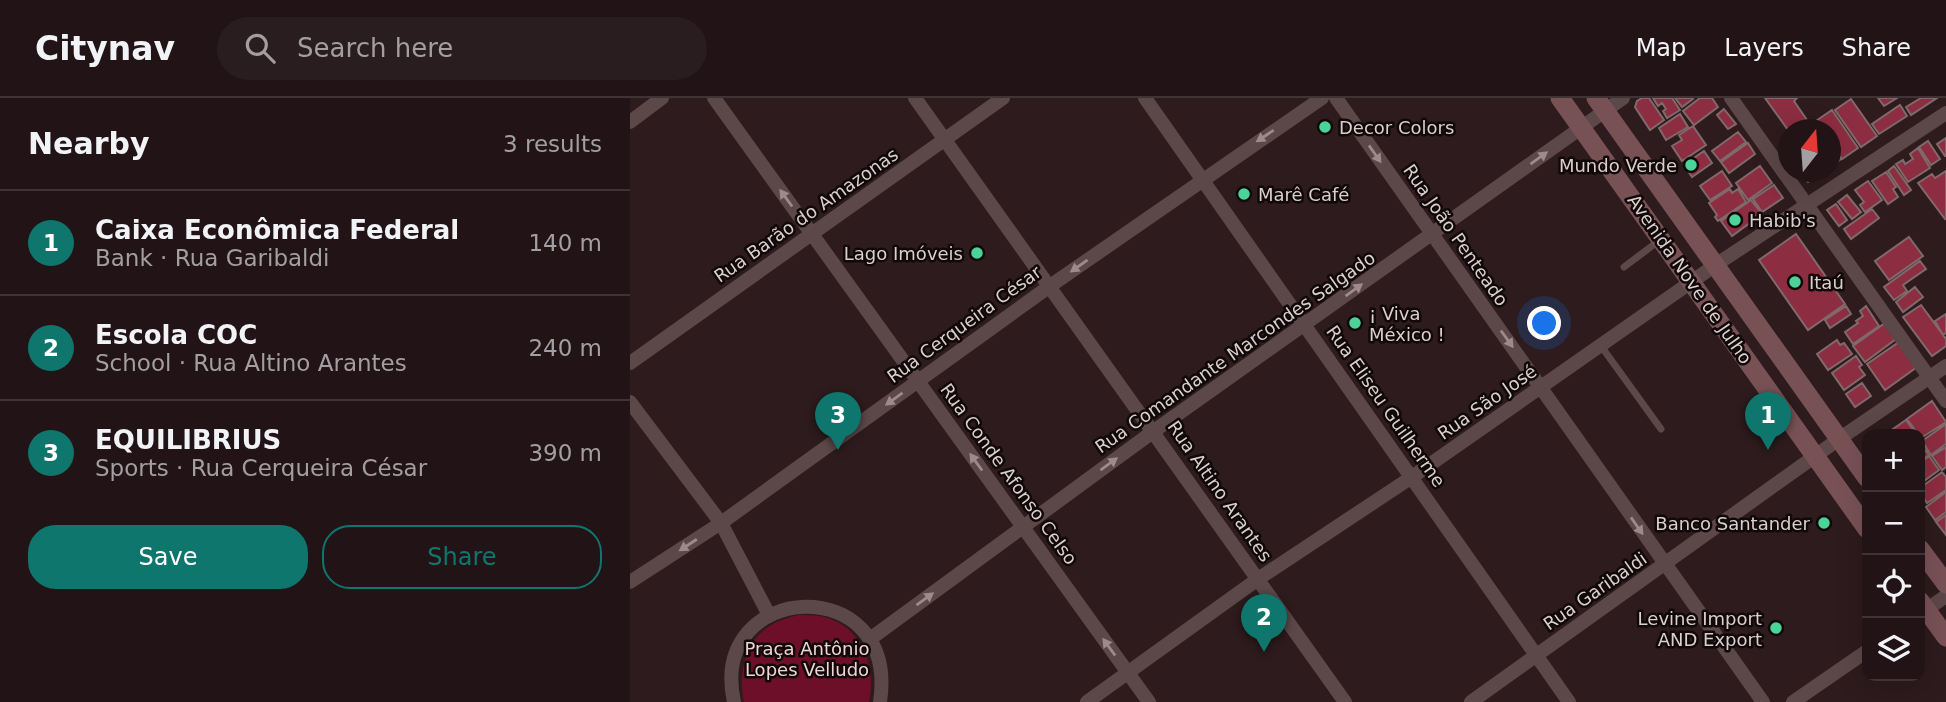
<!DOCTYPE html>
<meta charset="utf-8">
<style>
body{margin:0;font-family:"DejaVu Sans",sans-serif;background:#2a1d1f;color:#f1f3f6}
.controls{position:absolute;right:21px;bottom:21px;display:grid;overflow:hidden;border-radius:14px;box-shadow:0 7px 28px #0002}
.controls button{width:63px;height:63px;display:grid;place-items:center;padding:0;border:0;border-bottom:2px solid #3f3335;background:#221416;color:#f1f3f6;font:35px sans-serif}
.compass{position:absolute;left:1148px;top:21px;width:63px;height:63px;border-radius:50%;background:#221416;box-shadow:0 7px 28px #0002;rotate:17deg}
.you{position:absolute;left:915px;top:226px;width:24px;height:24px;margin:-18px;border:5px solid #fff;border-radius:50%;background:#1a73e8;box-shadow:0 0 0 10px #1a73e833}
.badge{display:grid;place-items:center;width:46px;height:46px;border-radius:50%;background:#0f766e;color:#fff;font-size:23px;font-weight:700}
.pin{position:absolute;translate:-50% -58px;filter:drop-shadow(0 2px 4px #0008)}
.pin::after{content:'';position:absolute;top:37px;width:24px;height:21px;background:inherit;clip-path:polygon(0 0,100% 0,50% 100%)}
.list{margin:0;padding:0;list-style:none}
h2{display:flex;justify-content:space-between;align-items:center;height:91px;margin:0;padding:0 28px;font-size:30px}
h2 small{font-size:23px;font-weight:400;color:#a29ea1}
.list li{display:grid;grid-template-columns:46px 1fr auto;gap:21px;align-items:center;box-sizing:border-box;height:105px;padding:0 28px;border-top:2px solid #3f3335}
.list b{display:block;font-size:26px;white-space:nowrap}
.list p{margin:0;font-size:23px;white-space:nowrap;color:#a29ea1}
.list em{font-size:23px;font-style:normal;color:#a29ea1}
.actions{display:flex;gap:14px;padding:21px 28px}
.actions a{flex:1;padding:16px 0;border:2px solid #0f766e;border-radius:28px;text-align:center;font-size:24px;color:#0f766e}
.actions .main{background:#0f766e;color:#fff}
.icon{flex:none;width:38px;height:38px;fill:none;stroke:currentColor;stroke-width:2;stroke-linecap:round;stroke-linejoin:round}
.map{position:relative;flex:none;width:1316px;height:604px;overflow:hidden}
header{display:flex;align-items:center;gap:42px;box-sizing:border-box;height:98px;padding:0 35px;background:#221416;border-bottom:2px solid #3f3335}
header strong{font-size:33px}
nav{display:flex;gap:38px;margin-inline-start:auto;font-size:24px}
.search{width:490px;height:63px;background:#2a1d1f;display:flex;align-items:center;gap:18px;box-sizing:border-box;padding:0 24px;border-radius:38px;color:#a29ea1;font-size:26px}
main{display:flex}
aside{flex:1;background:#221416}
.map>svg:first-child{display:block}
</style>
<header>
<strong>Citynav</strong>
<div class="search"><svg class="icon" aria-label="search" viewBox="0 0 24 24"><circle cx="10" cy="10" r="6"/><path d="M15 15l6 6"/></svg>Search here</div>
<nav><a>Map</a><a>Layers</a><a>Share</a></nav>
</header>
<main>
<aside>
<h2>Nearby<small>3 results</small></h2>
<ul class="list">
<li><span class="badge">1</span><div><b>Caixa Econômica Federal</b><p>Bank · Rua Garibaldi</p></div><em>140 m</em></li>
<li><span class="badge">2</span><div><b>Escola COC</b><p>School · Rua Altino Arantes</p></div><em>240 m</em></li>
<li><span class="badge">3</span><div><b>EQUILIBRIUS</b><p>Sports · Rua Cerqueira César</p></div><em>390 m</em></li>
</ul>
<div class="actions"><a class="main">Save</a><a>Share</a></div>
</aside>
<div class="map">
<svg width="1316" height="604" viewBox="0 0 1316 604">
<rect width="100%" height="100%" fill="#2d1b1d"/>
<path fill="#6e0f29" d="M168,517C175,517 183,517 190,518C231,526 247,567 239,604H114C107,573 116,538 147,524C153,521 161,519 168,517Z"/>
<path fill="#8c2d41" stroke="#80696b" stroke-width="2" d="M1012,0H1019L1034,22L1020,32L1005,9L1007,3Z
M1023,0H1042L1050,12L1037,20L1033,13L1036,11L1032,5L1028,8Z
M1045,0H1062L1063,1L1052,9Z
M1070,0H1082L1088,9L1064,27L1053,13Z
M1135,0H1167L1164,3L1177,22L1163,32H1158Z
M1248,0H1267L1254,8Z
M1291,0H1307L1281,17L1276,9Z
M1221,1L1247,38L1231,49L1205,12Z
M1270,7L1277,18L1249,36L1242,26Z
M1094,11L1106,26L1098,31L1087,17Z
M1202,12L1228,50L1212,61L1200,44V32H1192L1186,23Z
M1050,16L1058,29L1036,42L1029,30Z
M1063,28L1076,47L1052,63L1042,48L1052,42L1049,37Z
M1108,34L1116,44L1090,63L1082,53Z
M1316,40V58H1315L1307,46Z
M1298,43L1310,61L1301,67L1289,49Z
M1118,45L1125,56L1099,75L1091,64Z
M1200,45L1211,61L1200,69Z
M1288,50L1300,70L1278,84L1266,66L1273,62L1275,66L1283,61L1280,56Z
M1074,53L1082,65L1062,79L1054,67Z
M1130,68L1142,85L1118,102L1106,85Z
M1264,68L1281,92L1274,97L1258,73Z
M1092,73L1102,88L1080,102L1070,88Z
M1316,73V120L1315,121L1288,85L1302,76L1305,80Z
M1170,74H1193L1178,84Z
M1256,74L1266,89L1263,91L1268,99L1258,106L1242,83Z
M1238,83L1252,102L1235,114L1230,107L1234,104L1225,92Z
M1144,87L1153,100L1132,114L1123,101Z
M1100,91L1102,95L1108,91L1116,104L1088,123L1085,119L1087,117L1079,105Z
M1217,97L1231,114L1222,121L1208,104Z
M1121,102L1132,116L1102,138L1091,123Z
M1206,106L1217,122L1209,128L1197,112Z
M1242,111L1249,120L1221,141L1214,131Z
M1166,136L1215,206L1178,232L1129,162Z
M1279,139L1293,158L1259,182L1245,163Z
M1290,163L1296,171L1273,187L1277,193L1264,202L1254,189Z
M1285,189L1293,199L1273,214L1266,204Z
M1291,207L1316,241V248L1302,258L1273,219Z
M1216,208L1221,216L1200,230L1195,222Z
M1236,208L1249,228L1223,246L1215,234L1228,225L1226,223L1233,218L1230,213Z
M1316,216V235L1313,237L1305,223Z
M1255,225L1266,241L1235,264L1223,248Z
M1207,242L1210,247L1214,245L1222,256L1198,272L1187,256Z
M1269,244L1287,269L1255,292L1237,266Z
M1226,258L1232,267L1229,269L1235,277L1214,292L1202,275Z
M1232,285L1241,298L1225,309L1216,296Z
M1302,303L1316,324L1291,340L1277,321Z
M1276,322L1286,336H1256Z
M1316,326V346L1301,357L1292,343Z
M1290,345L1299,357L1290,363Z
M1316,349V369L1312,372L1302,358Z
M1299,358L1309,372L1290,386V365Z
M1312,374L1316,379V392L1297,405L1290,395V390Z
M1316,394V414L1305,422L1296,409Z
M1316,417V437L1306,424Z"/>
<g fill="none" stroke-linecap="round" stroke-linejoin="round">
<path stroke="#5c4749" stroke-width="7" d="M994,169L1030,142
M971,248L1031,331"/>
<path stroke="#5c4749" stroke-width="14" d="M84,0L519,604
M285,0L715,604
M515,0L939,604
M706,0L1133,604
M1101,0L1316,303
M0,24L32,0
M0,265L373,0
M0,304L91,425L139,517
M0,484L91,425L420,188L692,0
M1290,516L1316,498
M240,541L524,333L993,0
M104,604C77,482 270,472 250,604
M457,604L628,481L782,379L1087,166L1316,15
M841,604L1209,341L1316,268
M1163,604L1237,553"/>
<path stroke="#785155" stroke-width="19" d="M930,0L1237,431
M966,0L1237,380
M1290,451L1316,486
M1290,503L1316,539"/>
</g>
<defs><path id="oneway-solid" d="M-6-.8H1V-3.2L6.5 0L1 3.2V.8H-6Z" transform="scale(1.75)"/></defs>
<g fill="#9c8a8c">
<use href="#oneway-solid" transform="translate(635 38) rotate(146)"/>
<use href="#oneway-solid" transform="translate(745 56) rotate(55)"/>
<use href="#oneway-solid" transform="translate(909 60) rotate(-36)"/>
<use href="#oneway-solid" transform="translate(156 100) rotate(-126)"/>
<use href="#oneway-solid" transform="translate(449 168) rotate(145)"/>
<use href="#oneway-solid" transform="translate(724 192) rotate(-36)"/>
<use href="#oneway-solid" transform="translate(877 241) rotate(54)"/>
<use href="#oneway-solid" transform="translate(264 301) rotate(144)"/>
<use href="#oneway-solid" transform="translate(346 364) rotate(-126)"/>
<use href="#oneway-solid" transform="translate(479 366) rotate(-36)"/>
<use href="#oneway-solid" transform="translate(1007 428) rotate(55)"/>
<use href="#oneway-solid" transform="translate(58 447) rotate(147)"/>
<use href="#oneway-solid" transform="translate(295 501) rotate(-36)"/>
<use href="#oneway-solid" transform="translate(479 549) rotate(-126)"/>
</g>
<g fill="#4cd39a" stroke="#100809" stroke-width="2.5">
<circle cx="695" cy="29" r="7"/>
<circle cx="1061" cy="67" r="7"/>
<circle cx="614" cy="96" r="7"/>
<circle cx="1105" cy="122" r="7"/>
<circle cx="347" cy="155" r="7"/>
<circle cx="1165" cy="184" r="7"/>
<circle cx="725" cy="225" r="7"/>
<circle cx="1194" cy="425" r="7"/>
<circle cx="1146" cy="530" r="7"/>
</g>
<g text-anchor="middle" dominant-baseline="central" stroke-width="5" stroke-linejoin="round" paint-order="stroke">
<g font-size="18" fill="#dbcecf" stroke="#100809" text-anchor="start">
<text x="709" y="29">Decor Colors</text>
<text x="1047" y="67" text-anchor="end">Mundo Verde</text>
<text x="628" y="96">Marê Café</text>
<text x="1119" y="122">Habib's</text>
<text x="333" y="155" text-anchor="end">Lago Imóveis</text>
<text x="1179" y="184">Itaú</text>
<text x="739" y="215">¡ Viva<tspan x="739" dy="21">México !</tspan></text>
<text x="1180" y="425" text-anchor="end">Banco Santander</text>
<text x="1132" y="520" text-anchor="end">Levine Import<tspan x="1132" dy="21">AND Export</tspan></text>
</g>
<g font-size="18" fill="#dbcecf" stroke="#100809">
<text transform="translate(176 117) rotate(-35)">Rua Barão do Amazonas</text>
<text transform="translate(826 137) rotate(55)">Rua João Penteado</text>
<text transform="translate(1060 181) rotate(55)">Avenida Nove de Julho</text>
<text transform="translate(334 226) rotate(-36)">Rua Cerqueira César</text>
<text transform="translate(605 254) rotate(-35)">Rua Comandante Marcondes Salgado</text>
<text transform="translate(857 304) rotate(-35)">Rua São José</text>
<text transform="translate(756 308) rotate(55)">Rua Eliseu Guilherme</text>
<text transform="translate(379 376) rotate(54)">Rua Conde Afonso Celso</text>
<text transform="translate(590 393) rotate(55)">Rua Altino Arantes</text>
<text transform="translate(965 493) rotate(-35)">Rua Garibaldi</text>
</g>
<g font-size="18" fill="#efd3d5" stroke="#100809">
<text x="177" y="550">Praça Antônio<tspan x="177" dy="21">Lopes Velludo</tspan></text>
</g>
</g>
</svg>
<div class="controls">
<button>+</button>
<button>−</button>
<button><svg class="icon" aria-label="locate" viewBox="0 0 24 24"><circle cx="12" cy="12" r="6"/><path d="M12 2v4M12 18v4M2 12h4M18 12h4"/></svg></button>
<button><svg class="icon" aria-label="layers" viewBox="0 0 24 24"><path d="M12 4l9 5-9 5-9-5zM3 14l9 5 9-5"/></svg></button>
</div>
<svg class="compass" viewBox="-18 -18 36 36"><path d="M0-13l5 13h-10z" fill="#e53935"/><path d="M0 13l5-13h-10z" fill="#a29ea1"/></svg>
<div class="you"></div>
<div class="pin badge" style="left:1138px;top:352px">1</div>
<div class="pin badge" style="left:634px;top:554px">2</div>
<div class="pin badge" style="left:208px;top:352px">3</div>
</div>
</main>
